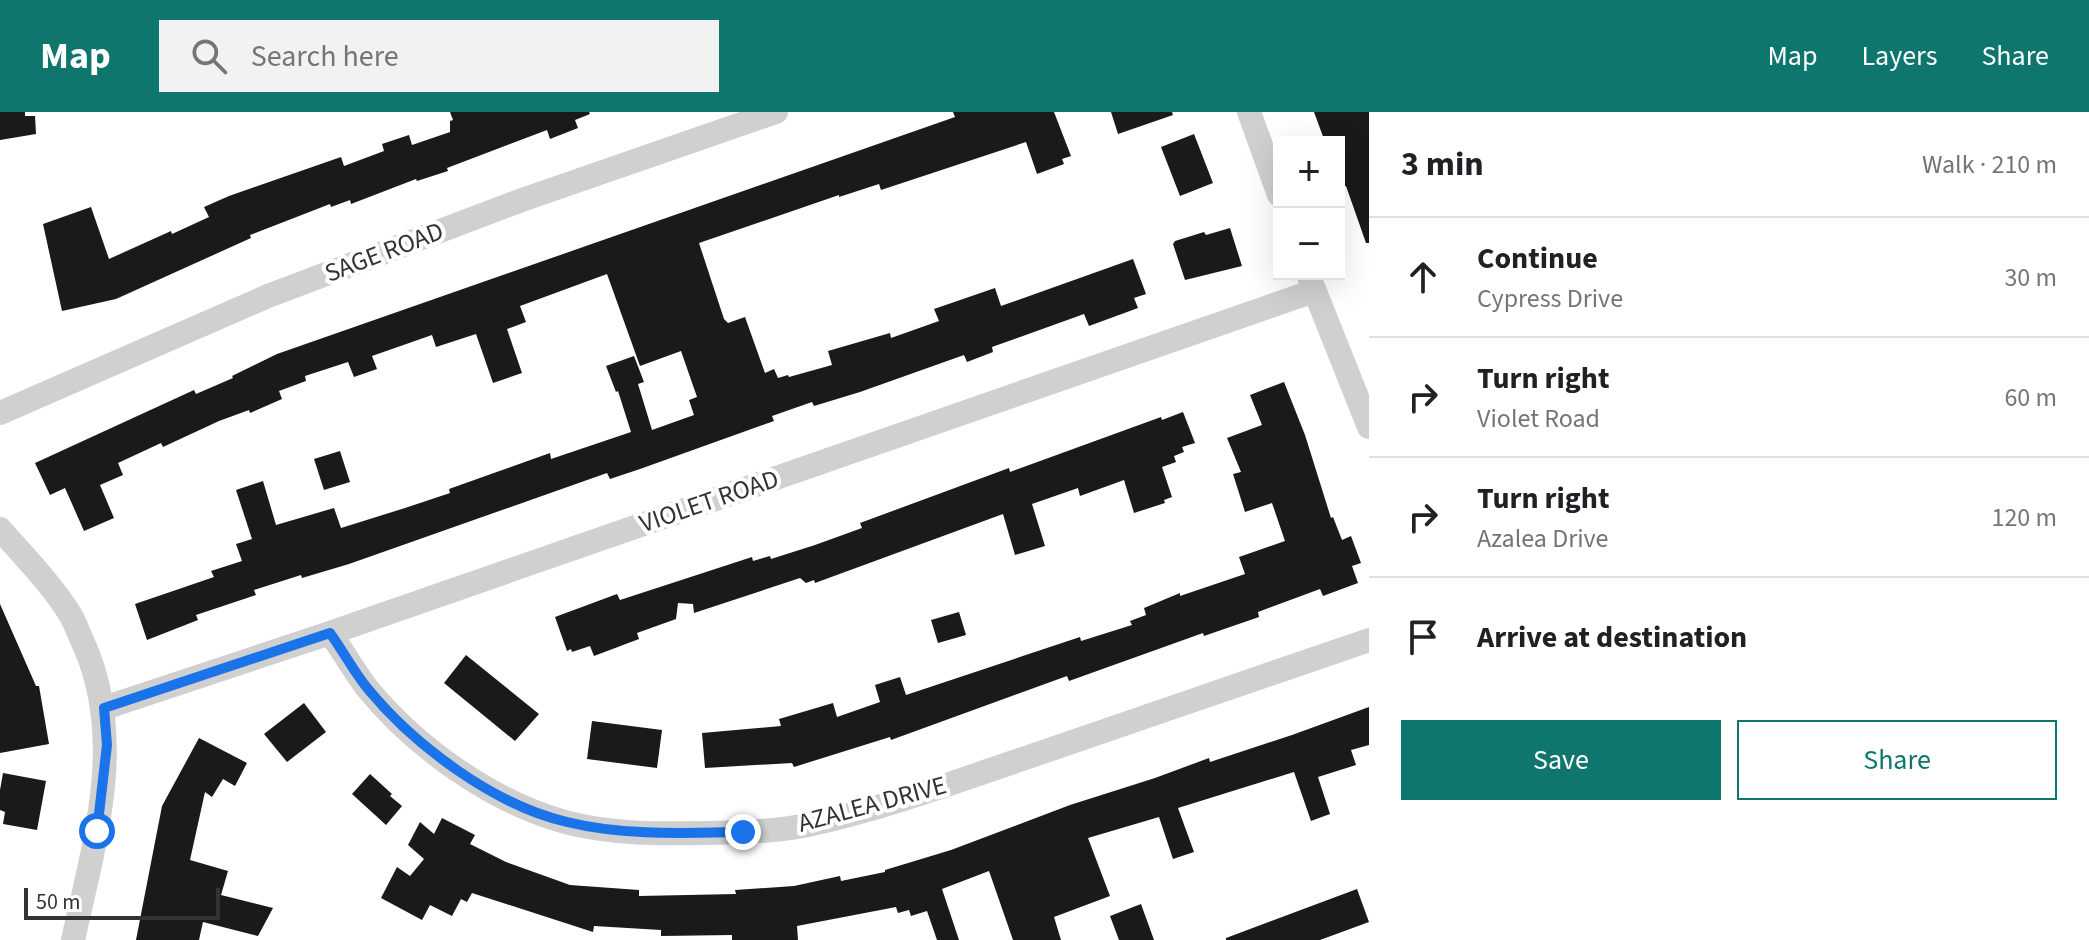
<!DOCTYPE html>
<meta charset="utf-8">
<style>
body{margin:0;font-family:"Source Sans 3",sans-serif;background:#f2f2f2;color:#202124}
.controls{position:absolute;right:24px;top:24px;display:grid;overflow:hidden;border-radius:0px;box-shadow:0 8px 32px #0002}
.controls button{width:72px;height:72px;display:grid;place-items:center;padding:0;border:0;border-bottom:2px solid #e0e0e0;background:#fff;color:#202124;font:40px sans-serif}
.scale{position:absolute;left:24px;bottom:20px;width:196px;box-sizing:border-box;padding-left:8px;border:4px solid #333;border-top:0;font-size:22px;line-height:28px;white-space:nowrap;color:#333;-webkit-text-stroke:6px #fff;paint-order:stroke}
.stop{position:absolute;width:24px;height:24px;margin:-18px;border:6px solid #1a73e8;border-radius:50%;background:#fff}
.stop.end{background:#1a73e8;border-color:#fff;box-shadow:0 2px 8px #0008}
.list{margin:0;padding:0;list-style:none}
h2{display:flex;justify-content:space-between;align-items:center;height:104px;margin:0;padding:0 32px;font-size:34px}
h2 small{font-size:26px;font-weight:400;color:#757577}
.list li{display:grid;grid-template-columns:52px 1fr auto;gap:24px;align-items:center;box-sizing:border-box;height:120px;padding:0 32px;border-top:2px solid #e0e0e0}
.list b{display:block;font-size:30px;white-space:nowrap}
.list p{margin:0;font-size:26px;white-space:nowrap;color:#757577}
.list em{font-size:26px;font-style:normal;color:#757577}
.actions{display:flex;gap:16px;padding:24px 32px}
.actions a{flex:1;padding:18px 0;border:2px solid #0f766e;border-radius:0px;text-align:center;font-size:28px;color:#0f766e}
.actions .main{background:#0f766e;color:#fff}
.icon{flex:none;width:44px;height:44px;fill:none;stroke:currentColor;stroke-width:2;stroke-linecap:round;stroke-linejoin:round}
.map{position:relative;flex:none;width:1369px;height:828px;overflow:hidden}
header{display:flex;align-items:center;gap:48px;box-sizing:border-box;height:112px;padding:0 40px;background:#0f766e;color:#fff}
header strong{font-size:38px}
nav{display:flex;gap:44px;margin-inline-start:auto;font-size:28px}
.search{width:560px;height:72px;background:#f2f2f2;display:flex;align-items:center;gap:20px;box-sizing:border-box;padding:0 28px;border-radius:0px;color:#757577;font-size:30px}
main{display:flex}
aside{flex:1;background:#fff}
.map>svg:first-child{display:block}
</style>
<header>
<strong>Map</strong>
<div class="search"><svg class="icon" aria-label="search" viewBox="0 0 24 24"><circle cx="10" cy="10" r="6"/><path d="M15 15l6 6"/></svg>Search here</div>
<nav><a>Map</a><a>Layers</a><a>Share</a></nav>
</header>
<main>
<div class="map">
<svg width="1369" height="828" viewBox="0 0 1369 828">
<rect width="100%" height="100%" fill="#fff"/>
<path fill="#1a1a1a" d="M0,0H25V4H35L36,22L0,28Z
M450,0H589L590,2L575,8L578,16L550,27L547,18L447,56L448,59L417,69L416,67L351,92L350,88L331,95L330,92L250,123L251,126L116,187L62,199L43,112L91,95L109,147L171,119L172,122L209,105L204,95L229,84L341,45L344,54L384,39L382,32L409,23L412,33L450,20V9L453,8Z
M953,0H1054L1071,44L1062,47L1064,52L1037,62L1026,30L881,78L879,72L839,85V83L699,131L724,207L728,211L745,205L765,261L774,257L778,266L788,263L789,265L832,253L828,239L890,221L891,226L939,209L934,197L995,176L1001,194L1133,147L1146,182L1134,186L1138,196L1089,214L1084,202L992,235L993,240L967,250L964,243L860,280L814,294L812,290L772,304L774,309L640,357L610,367L607,361L349,452L302,466L301,463L254,478L256,483L196,503L198,508L147,528L135,492L214,465L211,459L242,449L236,432L252,427L236,378L263,369L276,413L334,396L341,416L405,396L450,381L449,377L550,341L551,347L631,320L618,279L616,280L606,254L634,244L644,270L638,272L652,318L694,303L689,288L697,285L681,239L640,254L607,162L520,194L526,210L507,217L522,261L493,271L476,222L436,235L432,223L372,244L377,257L354,265L348,250L305,264L306,269L279,279L282,287L250,301L249,298L219,309L163,335L161,331L118,351L123,363L100,373L114,406L84,419L65,376L50,383L35,351L194,278L196,282L233,266L232,264L277,242L955,5Z
M1111,0H1172L1173,3L1118,22Z
M1314,0H1369V131H1366L1346,74L1339,76V30H1325Z
M1194,22L1213,71L1180,84L1161,35Z
M1230,116L1242,154L1185,168L1173,132L1175,129L1204,120L1206,123Z
M1284,270L1305,323L1331,406L1333,405L1342,428L1351,424L1361,451L1352,454L1358,471L1323,484L1320,477L1258,500L1259,505L1204,524L1203,521L1069,569L1067,564L891,628L890,625L794,655L792,651L705,656L702,621L781,614L779,607L833,591L837,605L880,590L875,573L900,565L906,583L1080,525L1081,529L1132,513L1130,509L1146,503L1144,496L1180,481V484L1245,462L1239,445L1285,429L1272,391L1245,400L1233,362L1241,360L1227,326L1262,313L1250,283Z
M1183,300L1195,331L1182,335L1184,340L1174,344L1176,350L1162,355L1172,385L1164,388L1165,391L1134,401L1124,368L1080,384L1078,376L1032,392L1045,434L1015,443L1003,402L815,471L814,468L806,471L800,466L694,501L693,492L678,491L676,507L637,521L639,527L594,544L590,534L572,540L571,537L567,539L555,505L617,482L620,488L752,445L753,449L770,444L771,447L815,433L862,416L860,411L1009,356L1010,360L1161,305L1162,308Z
M340,339L350,370L324,378L314,347Z
M0,492L36,574H39L49,632L0,641Z
M959,500L966,523L938,531L931,508Z
M466,543L539,602L515,629L444,571Z
M304,591L326,620L287,650L264,622Z
M1369,595V633L1351,638L1356,653L1318,665L1330,702L1311,709L1294,660L1178,696L1194,740L1173,747L1159,705L1088,726L1110,784L1054,805L1061,828H1013L989,759L942,777L959,828H937L927,799L911,804L909,798L898,801L896,795L797,814L798,828H732V823L661,824V818L594,814L593,820L472,781L467,790L461,787L452,804L430,793L422,808L381,786L397,755L410,764L424,747L408,733L420,710L434,722L442,706L475,723L470,732L506,750L570,773L639,778V784L736,782L735,778L794,774L840,764L841,769L885,760V758L951,738L1070,693L1155,666L1209,646L1210,650L1292,623Z
M592,609L662,618L657,656L587,647Z
M199,626L247,651L235,674L223,667L212,685L205,680L190,748L228,759L221,783L273,796L258,824L203,810L199,828H136L162,694Z
M3,661L46,669L37,718L3,712L5,700L0,698V678Z
M370,662L392,682L390,684L402,694L386,713L352,682Z
M1357,777L1369,810L1320,828H1226V826Z
M1141,792L1154,828H1119L1110,804Z"/>
<g fill="none" stroke-linecap="round" stroke-linejoin="round">
<path stroke="#d0d0d0" stroke-width="24" d="M1249,0L1279,83
M1308,162L1369,315
M0,301L268,184L522,88L776,0
M0,417C24,444 51,472 70,502C76,512 80,525 85,535C126,630 94,732 73,828
M330,521C343,539 354,559 367,576C415,635 492,690 565,710C610,722 658,722 704,721C739,720 778,720 812,712C889,695 963,667 1037,642C1148,604 1258,566 1369,528
M104,596L330,521L1314,179"/>
</g>
<g fill="none" stroke-linecap="round" stroke-linejoin="round">
<path stroke="#1a73e8" stroke-width="10" d="M97,719L107,633L104,596L330,521C343,539 354,560 368,577C415,634 494,693 567,710C624,724 685,721 743,720"/>
</g>
<g text-anchor="middle" dominant-baseline="central" stroke-width="8" stroke-linejoin="round" paint-order="stroke">
<g font-size="26" fill="#333" stroke="#fff">
<text transform="translate(384 140) rotate(-21)">SAGE ROAD</text>
<text transform="translate(709 389) rotate(-19)">VIOLET ROAD</text>
<text transform="translate(872 692) rotate(-15)">AZALEA DRIVE</text>
</g>
</g>
</svg>
<div class="controls">
<button>+</button>
<button>−</button>
</div>
<div class="scale">50 m</div>
<div class="stop" style="left:97px;top:719px"></div>
<div class="stop end" style="left:743px;top:720px"></div>
</div>
<aside>
<h2>3 min<small>Walk · 210 m</small></h2>
<ul class="list">
<li><svg class="icon" aria-label="ahead" viewBox="0 0 24 24"><path d="M12 20V5M6 11l6-6 6 6"/></svg><div><b>Continue</b><p>Cypress Drive</p></div><em>30 m</em></li>
<li><svg class="icon" aria-label="right" viewBox="0 0 24 24"><path d="M7 20v-9h11M14 6l5 5-5 5"/></svg><div><b>Turn right</b><p>Violet Road</p></div><em>60 m</em></li>
<li><svg class="icon" aria-label="right" viewBox="0 0 24 24"><path d="M7 20v-9h11M14 6l5 5-5 5"/></svg><div><b>Turn right</b><p>Azalea Drive</p></div><em>120 m</em></li>
<li><svg class="icon" aria-label="arrive" viewBox="0 0 24 24"><path d="M6 21V4h12l-3 4 3 4H6"/></svg><div><b>Arrive at destination</b></div></li>
</ul>
<div class="actions"><a class="main">Save</a><a>Share</a></div>
</aside>
</main>
